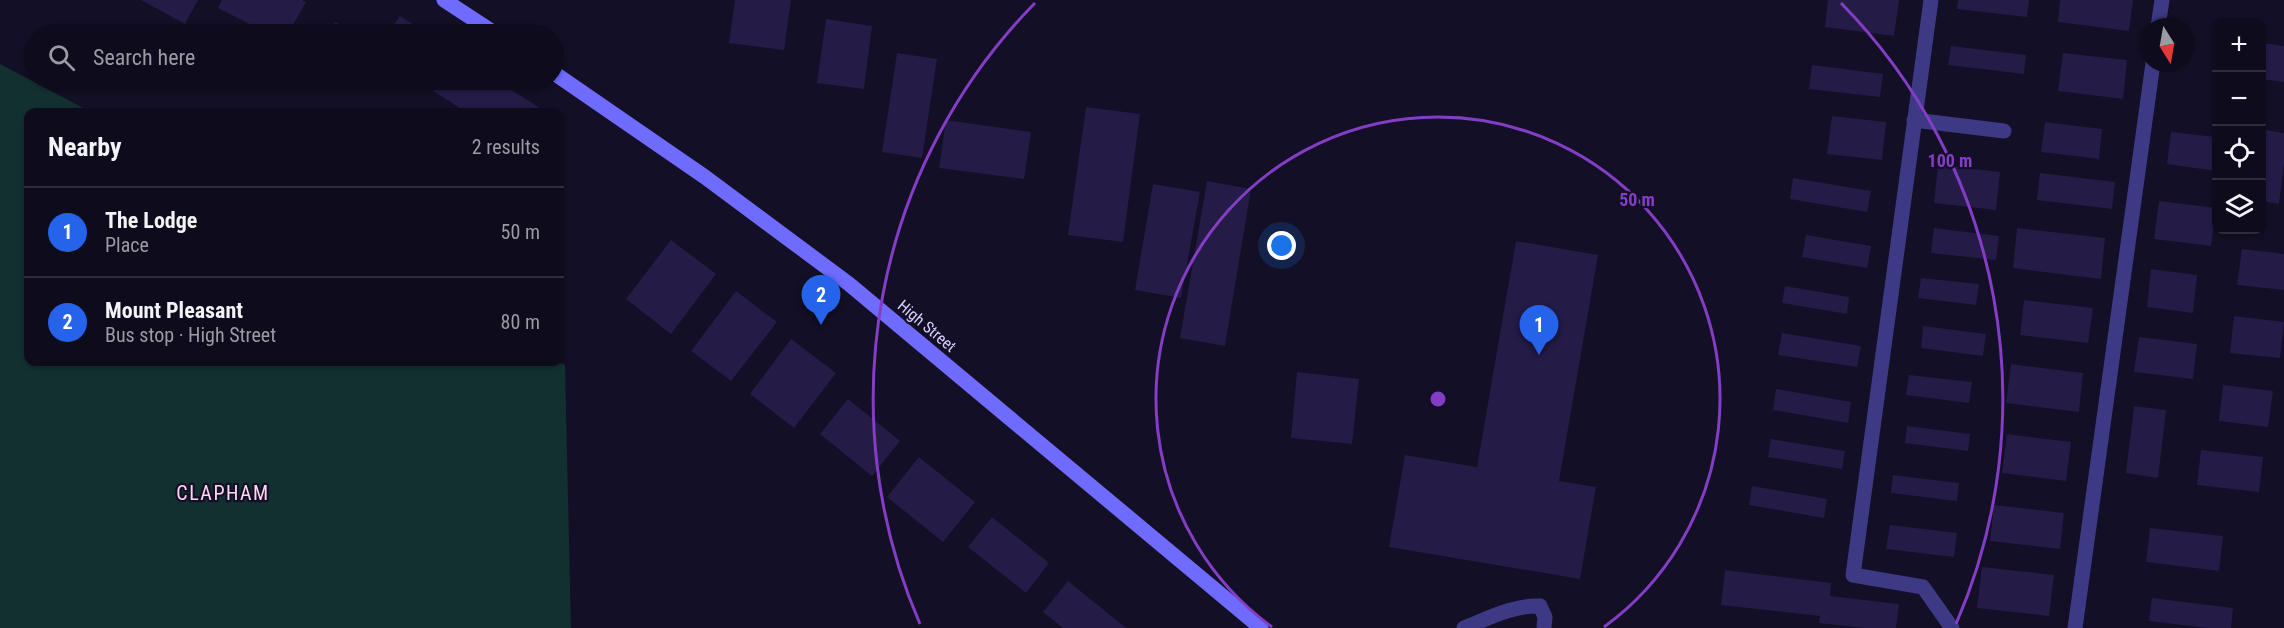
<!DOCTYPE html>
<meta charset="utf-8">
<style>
body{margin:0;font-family:"Roboto Condensed",sans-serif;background:#1c1929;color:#f1f3f6}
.controls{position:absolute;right:18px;top:18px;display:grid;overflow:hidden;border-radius:12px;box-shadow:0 2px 4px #0004}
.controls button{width:54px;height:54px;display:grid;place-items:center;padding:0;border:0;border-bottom:2px solid #2e2b3b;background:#0e0b1c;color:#f1f3f6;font:30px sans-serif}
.compass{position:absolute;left:2140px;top:18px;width:54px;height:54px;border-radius:50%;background:#0e0b1c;box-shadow:0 2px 4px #0004;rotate:169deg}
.you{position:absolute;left:1282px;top:246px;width:21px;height:21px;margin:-15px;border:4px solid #fff;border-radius:50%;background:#1a73e8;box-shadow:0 0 0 9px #1a73e833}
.badge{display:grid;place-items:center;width:39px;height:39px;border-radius:50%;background:#2563eb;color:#fff;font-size:20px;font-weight:700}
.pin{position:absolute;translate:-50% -50px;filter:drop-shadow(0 2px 3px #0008)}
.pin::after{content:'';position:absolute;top:32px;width:21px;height:18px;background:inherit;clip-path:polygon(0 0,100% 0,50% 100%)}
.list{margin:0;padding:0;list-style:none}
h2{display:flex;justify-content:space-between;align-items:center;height:78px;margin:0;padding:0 24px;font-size:26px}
h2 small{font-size:20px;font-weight:400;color:#9b9ba3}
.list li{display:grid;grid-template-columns:39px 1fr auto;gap:18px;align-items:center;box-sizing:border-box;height:90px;padding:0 24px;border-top:2px solid #2e2b3b}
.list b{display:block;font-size:22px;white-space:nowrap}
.list p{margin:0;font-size:20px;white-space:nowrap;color:#9b9ba3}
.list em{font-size:20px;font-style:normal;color:#9b9ba3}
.icon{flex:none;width:33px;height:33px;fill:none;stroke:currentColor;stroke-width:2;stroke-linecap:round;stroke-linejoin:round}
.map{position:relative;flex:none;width:2284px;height:628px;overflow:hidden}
.search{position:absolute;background:#0e0b1c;box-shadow:0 2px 4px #0004;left:24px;top:24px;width:540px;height:66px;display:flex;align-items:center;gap:15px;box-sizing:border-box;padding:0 21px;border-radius:33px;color:#9b9ba3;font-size:22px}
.panel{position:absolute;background:#0e0b1c;box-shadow:0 2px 4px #0004;left:24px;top:108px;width:540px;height:258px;border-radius:12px}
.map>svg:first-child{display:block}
</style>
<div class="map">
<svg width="2284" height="628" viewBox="0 0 2284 628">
<rect width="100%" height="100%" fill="#130f26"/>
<path fill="#12302f" d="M0,64L91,112H28V362H558L565,365L571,628H0Z"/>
<path fill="#241b47" d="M141,0H198L185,24Z
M222,0H302L306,2L288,34H269L218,8Z
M735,0H791L784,50L729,43Z
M1828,0H1899L1894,36L1825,27Z
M1958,0H2029L2027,17L1957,9Z
M2060,0H2133L2129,31L2058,22Z
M400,16L428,34H387Z
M826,19L872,26L864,89L817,83Z
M335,22L359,34H329Z
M2262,43L2284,46V82L2262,79Z
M1951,46L2026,55L2024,74L1948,65Z
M897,53L937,59L922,158L882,152Z
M2063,53L2127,60L2123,99L2058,91Z
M1812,65L1883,74L1880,97L1809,89Z
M416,80H496L546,112H466Z
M1086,107L1140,114L1123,242L1068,235Z
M1832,116L1886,122L1882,160L1827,154Z
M946,120L1031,132L1024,179L939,168Z
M2045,122L2102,129L2099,159L2041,152Z
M2266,130L2284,133V163L2279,204L2262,201V168Z
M2171,132L2216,137V171L2167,164Z
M1938,165L2000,172L1996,210L1934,203Z
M2040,173L2115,182L2112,209L2037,200Z
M1793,178L1871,191L1867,212L1790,199Z
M1207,181L1251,189L1225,346L1180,338Z
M1153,184L1200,192L1181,298L1135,290Z
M2159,201L2216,208L2211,246L2154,239Z
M1934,228L1999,236L1996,260L1931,253Z
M2017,228L2105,238L2101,279L2013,268Z
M1806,235L1871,246L1867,268L1802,257Z
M671,240L716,274L671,334L626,299Z
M1516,241L1598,255L1559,481L1596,487L1580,579L1389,547L1405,455L1477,467Z
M2242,249L2284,254V290L2237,285Z
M2151,269L2197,275L2193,313L2147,307Z
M1921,278L1979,284L1976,305L1918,298Z
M1785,286L1849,297L1847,314L1782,303Z
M736,291L777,322L731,381L691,351Z
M2024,300L2093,308L2088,343L2020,335Z
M2234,316L2284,322L2280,358L2230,353Z
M1923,326L1986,334L1983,356L1921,348Z
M1782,333L1861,346L1857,367L1778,355Z
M2139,337L2197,344L2193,379L2134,372Z
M791,339L836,373L794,428L750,394Z
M2011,364L2083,373L2079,412L2006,403Z
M1297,372L1359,379L1352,444L1291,438Z
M1909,375L1972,382L1969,403L1906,395Z
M2223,385L2273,391L2268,427L2219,421Z
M1776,389L1851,402L1848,423L1773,410Z
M848,399L900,441L872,476L820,434Z
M2134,406L2166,410L2158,478L2126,473Z
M1907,426L1970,434L1968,451L1905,443Z
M2007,434L2071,442L2066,481L2002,473Z
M1771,439L1845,451L1842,469L1768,457Z
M2201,450L2263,457L2259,492L2197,485Z
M919,457L975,502L943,542L887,497Z
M1893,475L1959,483L1957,501L1891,493Z
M1752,486L1827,499L1824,518L1749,505Z
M1994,505L2064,513L2060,549L1990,541Z
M992,517L1049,563L1026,593L968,547Z
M1890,525L1957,533L1954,557L1886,549Z
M2150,528L2223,536L2219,571L2146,562Z
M1982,567L2054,575L2049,616L1977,608Z
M1725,570L1831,583L1830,596L1899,604L1896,628H1865L1819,623L1820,616L1721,605Z
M1068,581L1126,628H1063L1043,612Z
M2152,598L2233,608L2231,628H2208L2149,621Z"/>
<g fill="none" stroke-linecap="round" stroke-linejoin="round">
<path stroke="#3d3a85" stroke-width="15" d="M1931,0L1853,575L1923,587L1952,628
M2158,27L2162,0
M1914,120L2004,131
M1464,628C1489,618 1513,605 1540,606L1545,617L1544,628
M2075,628L2153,63"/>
<path stroke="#6f6bff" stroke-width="15" d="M444,0L496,34
M554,73L705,177L849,284L1261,628"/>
</g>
<g fill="none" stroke="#843dc5" stroke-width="3">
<path d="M1272 627A282 282 0 1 1 1604 627"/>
<path d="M920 624A565 565 0 0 1 1035 3M1841 3A565 565 0 0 1 1956 624"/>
</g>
<g text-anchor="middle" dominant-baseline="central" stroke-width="4.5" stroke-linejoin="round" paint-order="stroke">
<g font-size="16" fill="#d9d4ff" stroke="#130f26">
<text transform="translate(927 326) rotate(40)">High Street</text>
</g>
<g font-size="20" letter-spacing="1.5" fill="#ffd6f0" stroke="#130f26">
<text x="223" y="493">CLAPHAM</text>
</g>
</g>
<circle cx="1438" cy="399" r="9" fill="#843dc5" stroke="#130f26" stroke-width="3"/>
<g font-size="18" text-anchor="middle" font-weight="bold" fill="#843dc5" stroke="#130f26" stroke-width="4.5" stroke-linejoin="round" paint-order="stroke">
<text x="1950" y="167">100 m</text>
<text x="1637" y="206">50 m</text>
</g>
</svg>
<div class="controls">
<button>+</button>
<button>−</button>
<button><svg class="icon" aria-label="locate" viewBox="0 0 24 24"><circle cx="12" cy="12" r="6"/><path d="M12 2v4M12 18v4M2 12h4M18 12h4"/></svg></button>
<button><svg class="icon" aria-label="layers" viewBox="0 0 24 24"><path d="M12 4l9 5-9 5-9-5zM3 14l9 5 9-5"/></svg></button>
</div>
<svg class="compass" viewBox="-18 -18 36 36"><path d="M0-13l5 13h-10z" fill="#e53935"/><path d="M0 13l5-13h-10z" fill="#9b9ba3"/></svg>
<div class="you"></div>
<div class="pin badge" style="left:1539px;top:355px">1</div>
<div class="pin badge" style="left:821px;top:325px">2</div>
<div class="search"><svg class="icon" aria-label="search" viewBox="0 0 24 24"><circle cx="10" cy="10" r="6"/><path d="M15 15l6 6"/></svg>Search here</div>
<section class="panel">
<h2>Nearby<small>2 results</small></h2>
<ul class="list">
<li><span class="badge">1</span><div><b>The Lodge</b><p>Place</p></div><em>50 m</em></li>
<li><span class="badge">2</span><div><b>Mount Pleasant</b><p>Bus stop · High Street</p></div><em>80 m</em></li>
</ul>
</section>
</div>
